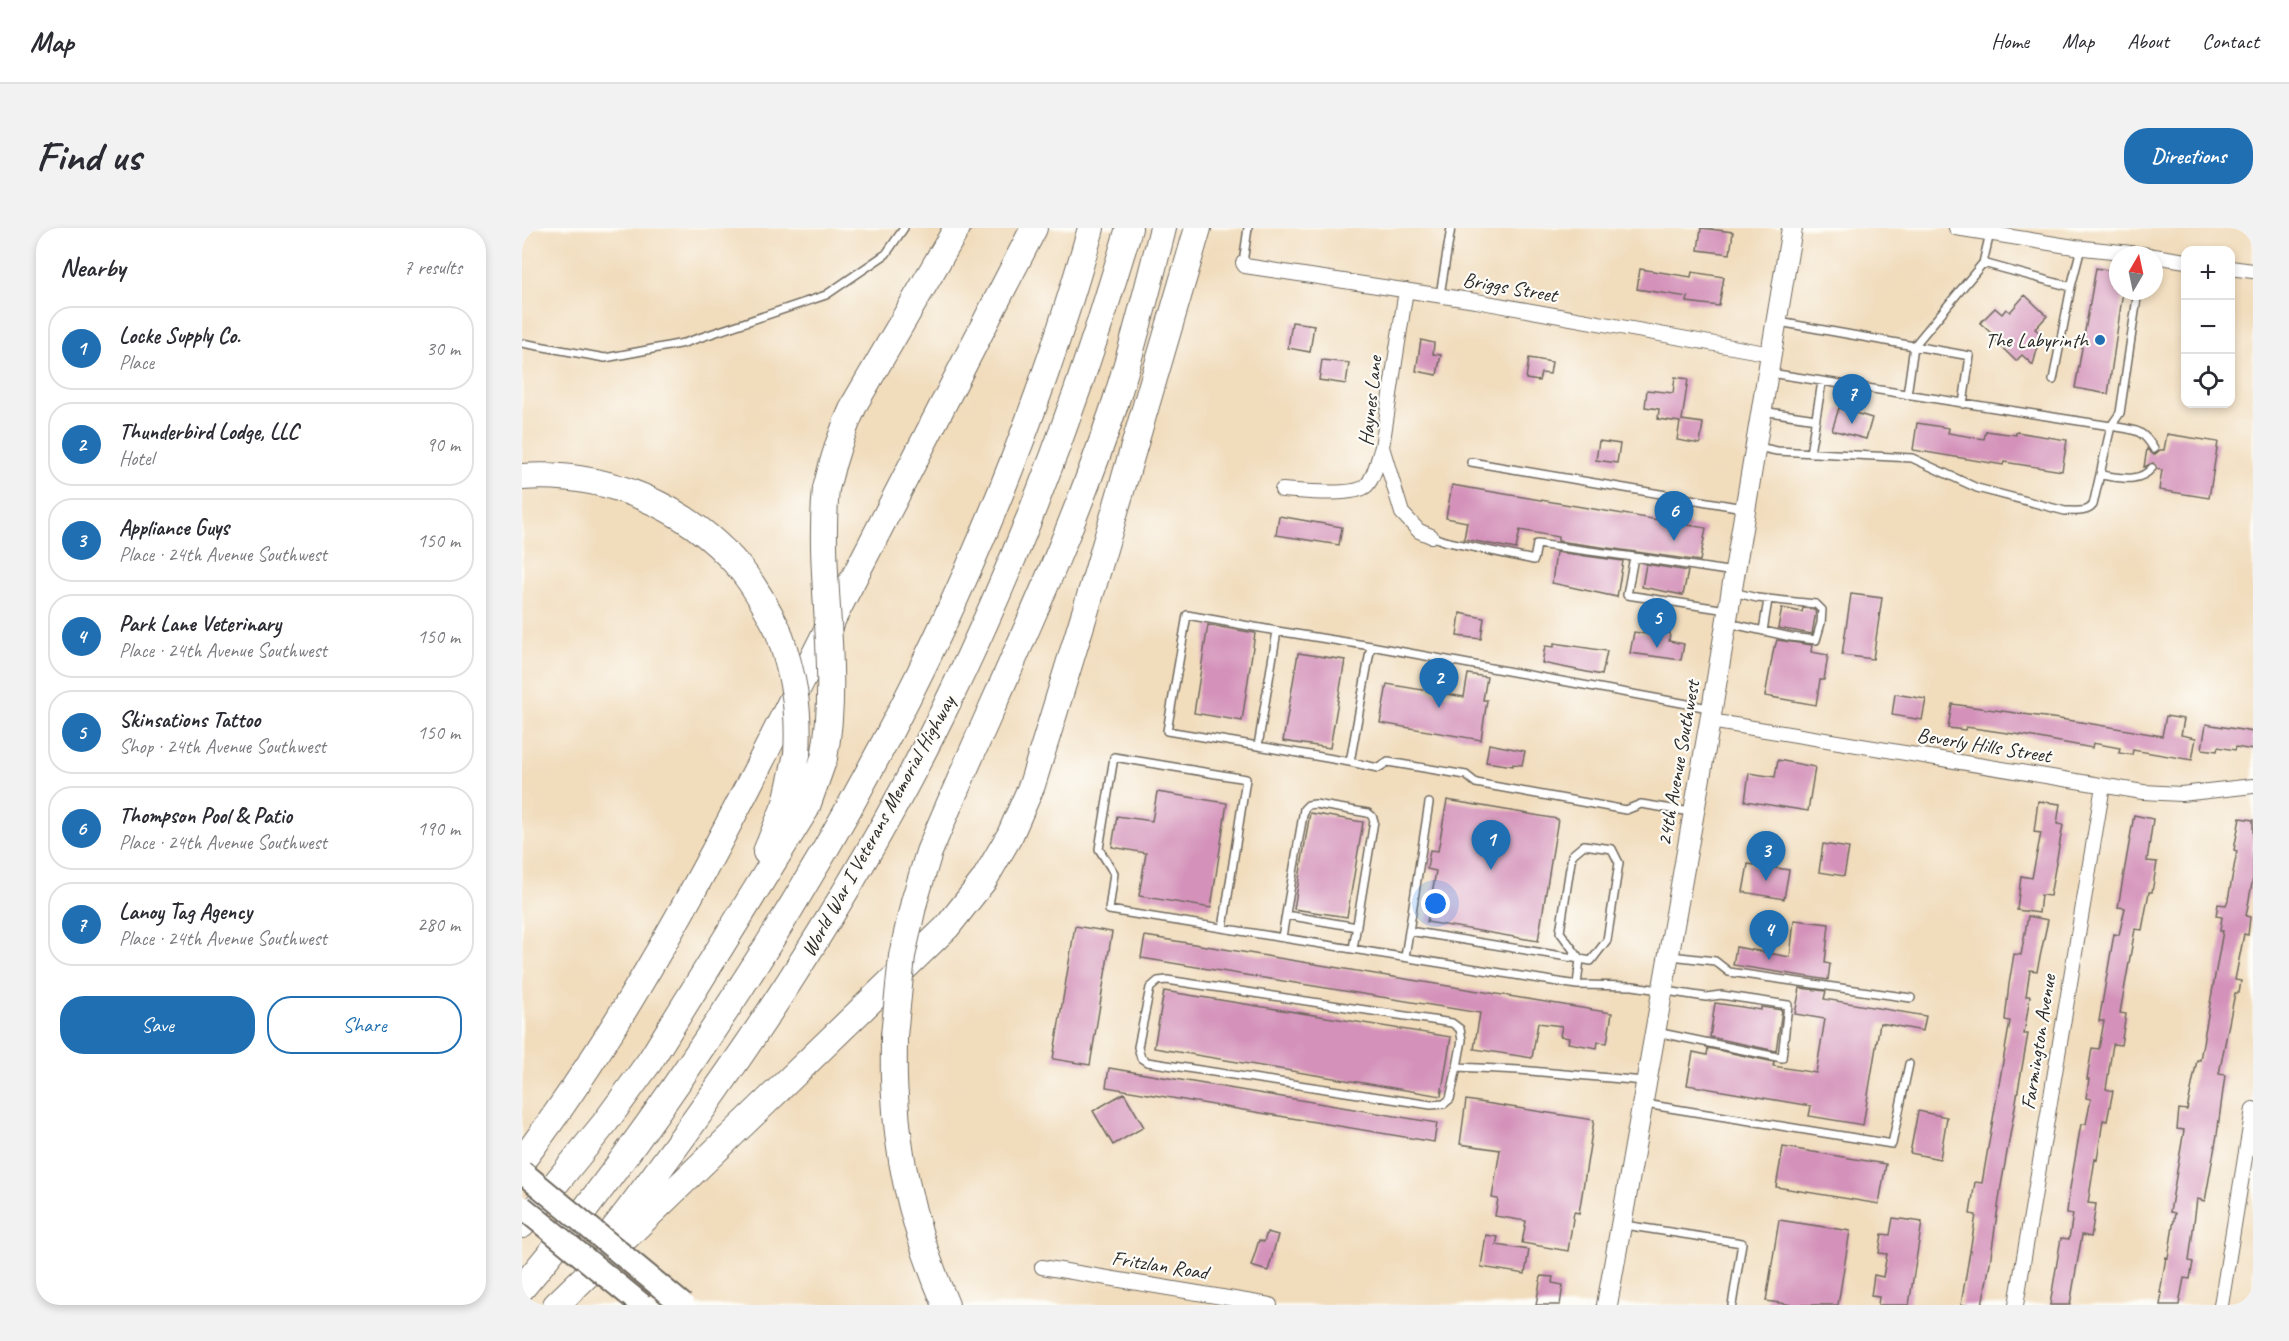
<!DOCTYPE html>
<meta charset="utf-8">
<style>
body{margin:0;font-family:Caveat,sans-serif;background:#f2f2f3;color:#2b2b33}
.controls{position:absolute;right:18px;top:18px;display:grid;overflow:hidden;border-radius:12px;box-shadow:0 3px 9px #0003}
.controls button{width:54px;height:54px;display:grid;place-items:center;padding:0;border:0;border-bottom:2px solid #e1e1e2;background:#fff;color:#2b2b33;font:30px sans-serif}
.compass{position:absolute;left:1587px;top:18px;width:54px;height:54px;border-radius:50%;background:#fff;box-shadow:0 3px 9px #0003;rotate:9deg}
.you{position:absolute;left:914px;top:676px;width:21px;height:21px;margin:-15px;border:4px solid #fff;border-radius:50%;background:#1a73e8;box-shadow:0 0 0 9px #1a73e833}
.badge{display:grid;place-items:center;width:39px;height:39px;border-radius:50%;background:#1f6fb2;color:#fff;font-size:20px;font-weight:700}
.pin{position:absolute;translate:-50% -50px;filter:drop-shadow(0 2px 3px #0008)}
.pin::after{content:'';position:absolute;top:32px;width:21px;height:18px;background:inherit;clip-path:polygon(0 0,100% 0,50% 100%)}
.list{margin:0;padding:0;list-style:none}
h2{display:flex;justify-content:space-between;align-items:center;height:78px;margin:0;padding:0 24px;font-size:26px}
h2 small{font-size:20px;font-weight:400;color:#7c7c81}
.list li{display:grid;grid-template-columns:39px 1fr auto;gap:18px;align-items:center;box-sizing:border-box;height:84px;margin:0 12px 12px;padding:0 12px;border:2px solid #e1e1e2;border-radius:24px}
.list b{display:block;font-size:22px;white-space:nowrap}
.list p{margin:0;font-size:20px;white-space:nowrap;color:#7c7c81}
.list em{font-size:20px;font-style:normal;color:#7c7c81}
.actions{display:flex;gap:12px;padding:18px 24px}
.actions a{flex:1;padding:14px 0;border:2px solid #1f6fb2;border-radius:24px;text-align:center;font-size:21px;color:#1f6fb2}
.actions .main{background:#1f6fb2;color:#fff}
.icon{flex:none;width:33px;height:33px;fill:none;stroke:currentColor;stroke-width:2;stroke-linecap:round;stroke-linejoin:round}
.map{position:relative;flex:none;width:1731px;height:1077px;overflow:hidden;border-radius:24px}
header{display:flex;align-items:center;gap:36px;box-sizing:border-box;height:84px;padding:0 30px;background:#fff;border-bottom:2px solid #e1e1e2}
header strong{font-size:28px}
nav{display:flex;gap:33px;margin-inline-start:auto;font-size:21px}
.intro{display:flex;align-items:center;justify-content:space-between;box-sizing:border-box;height:144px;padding:0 36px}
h1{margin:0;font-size:42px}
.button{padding:15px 27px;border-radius:24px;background:#1f6fb2;color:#fff;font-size:21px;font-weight:700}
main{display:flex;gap:36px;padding:0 36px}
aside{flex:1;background:#fff;border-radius:24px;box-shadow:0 3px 9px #0003}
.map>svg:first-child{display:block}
</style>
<header>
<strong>Map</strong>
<nav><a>Home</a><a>Map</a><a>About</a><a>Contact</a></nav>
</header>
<div class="intro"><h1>Find us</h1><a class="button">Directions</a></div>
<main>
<aside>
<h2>Nearby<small>7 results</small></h2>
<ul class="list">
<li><span class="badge">1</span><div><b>Locke Supply Co.</b><p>Place</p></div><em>30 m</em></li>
<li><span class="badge">2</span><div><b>Thunderbird Lodge, LLC</b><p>Hotel</p></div><em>90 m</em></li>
<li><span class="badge">3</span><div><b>Appliance Guys</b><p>Place · 24th Avenue Southwest</p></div><em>150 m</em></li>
<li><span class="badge">4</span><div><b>Park Lane Veterinary</b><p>Place · 24th Avenue Southwest</p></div><em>150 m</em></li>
<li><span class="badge">5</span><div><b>Skinsations Tattoo</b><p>Shop · 24th Avenue Southwest</p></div><em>150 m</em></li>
<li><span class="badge">6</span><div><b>Thompson Pool &amp; Patio</b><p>Place · 24th Avenue Southwest</p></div><em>190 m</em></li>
<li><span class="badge">7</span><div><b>Lanoy Tag Agency</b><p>Place · 24th Avenue Southwest</p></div><em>280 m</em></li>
</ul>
<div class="actions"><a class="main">Save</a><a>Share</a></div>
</aside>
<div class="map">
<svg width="1731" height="1077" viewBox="0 0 1731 1077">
<rect width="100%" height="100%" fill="#fdfcf7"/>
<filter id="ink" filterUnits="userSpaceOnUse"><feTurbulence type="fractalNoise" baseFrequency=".0167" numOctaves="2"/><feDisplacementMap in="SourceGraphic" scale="12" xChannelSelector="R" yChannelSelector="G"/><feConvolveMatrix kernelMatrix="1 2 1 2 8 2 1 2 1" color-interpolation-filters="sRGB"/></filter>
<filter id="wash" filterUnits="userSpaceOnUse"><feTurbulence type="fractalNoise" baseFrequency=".008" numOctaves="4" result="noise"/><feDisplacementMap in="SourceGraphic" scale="24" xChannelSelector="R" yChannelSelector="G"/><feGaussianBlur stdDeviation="1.35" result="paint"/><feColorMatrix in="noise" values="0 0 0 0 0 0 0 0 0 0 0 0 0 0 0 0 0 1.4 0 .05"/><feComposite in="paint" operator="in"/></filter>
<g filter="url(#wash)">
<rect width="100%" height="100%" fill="#f1dcbc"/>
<g id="blocks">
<path fill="#d492ba" d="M1179,0L1211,4L1208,26L1176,22Z
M1574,40L1596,44V63H1601L1586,166L1553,160Z
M1118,41L1169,49L1170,44L1202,49L1197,78L1165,74L1166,69L1115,61Z
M1503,67L1525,88L1513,101L1519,106L1511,137L1500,127L1494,133L1467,107L1469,105L1458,95L1473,80L1480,86L1484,81L1488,84Z
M770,94L792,97L788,124L766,120Z
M899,112L912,115L911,126L919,127L915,147L894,143Z
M1007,130L1030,134L1028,146L1019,145L1017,153L1004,151Z
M800,132L827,135L824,156L797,152Z
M1153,149L1166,151L1160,192L1181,195L1178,216L1155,212L1158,194L1136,191L1137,181L1123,179L1125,162L1151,165Z
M1317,180L1350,190L1344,211L1310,202Z
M1395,195L1427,200L1426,205L1462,211L1464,203L1494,207V204L1545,212L1540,243L1482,234L1481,237L1391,222Z
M1645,206L1696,214L1687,270L1637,262L1640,242L1635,241L1631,235L1622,239L1625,221L1632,227L1638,222H1642Z
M1077,213L1098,216L1095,235L1074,232Z
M930,257L1184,300L1178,333L1036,313V309L998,302L994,321L942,311L945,294L924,290Z
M757,288L820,299L817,317L754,307Z
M1034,324L1101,333L1095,369L1030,355Z
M1124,336L1166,343L1161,367L1120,359Z
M1329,366L1360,370L1351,431L1320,427Z
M1260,380L1280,384L1281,380L1291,381L1294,384L1290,406L1256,400Z
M938,385L962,390L959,411L935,408Z
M686,397L733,405L720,493L672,485Z
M1125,402L1148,405L1147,413L1162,416L1159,432L1108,425L1112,404L1124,406Z
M1255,412L1290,417L1289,424L1306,427L1302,452H1298L1294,477L1243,468L1252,419H1253Z
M1032,415L1085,423L1080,447L1020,435L1023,418L1032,419Z
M776,425L823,432L808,520L761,513Z
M946,446L965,449L961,472H965L959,512L858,495L865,456L942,469Z
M1373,466L1404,471L1400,492L1370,487Z
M1430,476L1559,494L1640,508L1644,488L1662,491L1659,507L1674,510L1670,532L1611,522L1610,527L1597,525L1598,520L1571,515L1570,520L1506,508L1444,499L1443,502L1426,500Z
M1684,496L1731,504V522L1714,519L1713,522L1696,519L1695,523L1680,521Z
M967,516L1003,523L1000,537L991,536V538L964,534Z
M1256,532L1293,539L1286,583L1223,573L1227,545L1253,549Z
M635,564L705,575L689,680L617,668L624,625L590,619L595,588L630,593Z
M925,572L1036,591L1016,713L905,694L914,643L905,641L908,622L916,623Z
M1516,573L1538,576L1535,596L1541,597L1528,668L1519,667L1517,685L1495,682L1499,648L1510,650L1519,605L1512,604Z
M788,585L841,594L825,689L772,681Z
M1612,587L1631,591L1625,633L1635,634L1630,664H1627L1620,702L1613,701L1598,785L1604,786L1599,817L1591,816L1584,861L1591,863L1585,893L1581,892L1575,932L1573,931L1566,975L1574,976L1569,1009L1560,1007L1548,1077H1528L1539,1010L1547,1011L1551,986L1545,985L1547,966L1559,896H1564L1569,871L1564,870L1567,851H1565L1570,820L1577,821L1582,793H1577L1592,706L1597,707L1603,680L1596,679Z
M1718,590L1731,592V650L1724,688L1728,689L1726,707L1722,706L1713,752L1719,753L1717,765H1713L1697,846L1703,847L1695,907L1683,973L1675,971L1667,1033L1671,1034L1668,1051L1662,1050L1657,1077H1638L1640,1065H1638L1644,1029L1646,1030L1653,985L1648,984L1662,902L1655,901L1657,881L1665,882L1675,832H1678L1701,703H1698L1700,689L1694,688L1696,676L1704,677L1706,672L1715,623L1712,622Z
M1301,616L1327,620L1322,648L1297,644Z
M1226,636L1267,642L1262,671L1221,664Z
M1506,688L1526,692L1515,743L1508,742L1504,768H1508L1502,806H1506L1479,958L1468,1035L1460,1077H1439L1454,987L1448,986L1453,954L1460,955L1488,793L1483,792L1487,756L1492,726L1499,727Z
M1272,692L1307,696L1303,735L1308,736L1306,752L1211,737L1214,719L1268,729Z
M553,698L590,704L568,837L531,831Z
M623,708L1090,785L1085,815L1076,814L1075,820L1046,815L1047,810L1038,808L1040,798L1016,795L1010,830L952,821L958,785L619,730Z
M1278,760L1304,763L1302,771L1404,788L1401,803L1358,795L1341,897L1287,888L1289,878L1165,857L1171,824L1185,827L1186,820L1252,834L1251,838L1294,845L1303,791L1273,786Z
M642,763L929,809L919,868L632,820Z
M1193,775L1239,782V779L1260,782L1254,823L1188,809Z
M587,840L915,895L912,914L584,859Z
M602,865L622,899L591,917L571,883Z
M944,872L1072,892L1057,985L1052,984L1046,1023L1000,1015L1004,993L973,988L976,971L970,970L978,922L938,916Z
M1396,883L1425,889L1418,931L1388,925Z
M1261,919L1364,936L1357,976L1254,959Z
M1371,990L1400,994L1387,1077H1356L1357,1069L1349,1068L1352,1047L1361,1049L1365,1026L1357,1025L1360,1006L1368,1007Z
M1257,992L1328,1003L1316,1077H1271L1244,1073Z
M745,1004L756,1007L746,1043L729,1038L737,1012L742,1014Z
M964,1007L976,1009L974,1017L1007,1022L1003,1046L959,1039Z
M1019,1048L1031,1049L1030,1055L1041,1057L1038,1077H1014Z"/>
</g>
</g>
<g filter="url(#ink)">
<use href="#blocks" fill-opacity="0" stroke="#70695e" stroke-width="1.5"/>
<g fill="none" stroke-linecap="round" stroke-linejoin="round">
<defs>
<path id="service" d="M721,35L726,0
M1461,35L1549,59L1559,20
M918,67L929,0
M1257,94L1392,118L1461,35L1468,5
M0,115L83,130L162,115L304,67L364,26L382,0
M1248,145L1589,198L1598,185L1616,63
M1531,152L1549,59
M1385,167L1392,118L1448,128L1441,176
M1240,183L1294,191
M1236,219L1255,223L1390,230L1455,260L1543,283C1553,283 1565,285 1571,277L1589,198C1612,202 1620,200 1632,221
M1288,225L1300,154
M949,234L1221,280
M1578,247C1597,249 1616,256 1630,240
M909,308L922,313L1012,332L1015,316L1112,329
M1205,382L1105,367L1112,329L1212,344
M1206,395L1269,409L1294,412L1299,395L1300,382L1294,376L1235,370L1211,364
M1241,403L1246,372
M736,518L645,503L665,387L755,403
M828,534L736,518L755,403L849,418
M1169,584L1119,576L1104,582L954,555L944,547L866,534L856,540L828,534L849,418L1187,480
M1062,617L1090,621L1097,635L1085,712L1069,733L1058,731L1038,704L1050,627Z
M764,687L835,699
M701,700L724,551L592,529L577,621L592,645L587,682L1055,757L1111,758L1184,769L1199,767L1266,777L1260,830L1134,804
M887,703L1058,731L1055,757
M760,709L782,581L786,577L793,576L846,585L850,588L852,593L831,721
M1149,728L1193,733L1207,744L1389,770
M883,729L907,575
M935,839L940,812L938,801L930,795L645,752L636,753L628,760L616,819L619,830L625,834L909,877L922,876L928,871L935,839L997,842L1122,853
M1123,876L1370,916L1387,836
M1102,997L1220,1015L1210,1077"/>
<path id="minor" d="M1434,0L1552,19L1628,27
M1632,28L1664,33
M721,35L723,38L954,73L1249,126
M1708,40L1731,43
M884,62L860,219L880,285L897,303L909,308
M760,262C778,263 831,269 844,258C853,249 856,230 860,219
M1188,493L1621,564L1659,566L1731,558
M520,1039L748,1077
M1494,1077L1581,558
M1699,1077L1731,881"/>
<path id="secondary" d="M1085,1077L1188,493L1270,0"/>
<path id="motorway" d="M0,249C82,243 164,277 217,339C233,358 245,380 256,402
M304,261C311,231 320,203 333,175L435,0
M244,624L264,575L275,526
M392,674L407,624C469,476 541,332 592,179C611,120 626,60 641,0
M372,808C372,828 371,848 373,868C376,939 396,1012 424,1077
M0,933C124,768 214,583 306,400C374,266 444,134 512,0
M0,997L82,896L128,833L284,581L302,530
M89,1005C215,841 332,667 423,480C499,325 559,165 607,0
M0,1060C86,957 163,848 235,734C380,506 496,261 569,0
M34,1077L425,699L462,652L488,607L510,557L572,355L676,0"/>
</defs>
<use href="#service" stroke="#70695e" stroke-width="10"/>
<use href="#minor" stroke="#70695e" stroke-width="16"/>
<use href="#secondary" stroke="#70695e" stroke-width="22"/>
<use href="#motorway" stroke="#70695e" stroke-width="28"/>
<use href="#service" stroke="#fff" stroke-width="7"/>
<use href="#minor" stroke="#fff" stroke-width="14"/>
<use href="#secondary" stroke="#fff" stroke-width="20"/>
<use href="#motorway" stroke="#fff" stroke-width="26"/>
<defs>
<path id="trunk-bridge" d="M0,944L161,1077
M0,979L120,1077"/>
<path id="motorway-bridge" d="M256,402C271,446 278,479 275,526
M302,530C319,441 295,351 304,261
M372,808L380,728L392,674"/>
</defs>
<use href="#trunk-bridge" stroke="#70695e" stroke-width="26" stroke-linecap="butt"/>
<use href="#motorway-bridge" stroke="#70695e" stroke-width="28" stroke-linecap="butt"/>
<use href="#trunk-bridge" stroke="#fff" stroke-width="22"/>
<use href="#motorway-bridge" stroke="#fff" stroke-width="26"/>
</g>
</g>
<circle fill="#1f6fb2" stroke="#fdfcf7" stroke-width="2" cx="1578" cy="112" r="6"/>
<g text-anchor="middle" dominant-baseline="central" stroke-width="4.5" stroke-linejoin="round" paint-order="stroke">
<g font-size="21" fill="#2b2b2b" stroke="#fdfcf7">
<text transform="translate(988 59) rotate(10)">Briggs Street</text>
<text transform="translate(848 173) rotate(-84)">Haynes Lane</text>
<text transform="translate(1462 517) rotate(9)">Beverly Hills Street</text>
<text transform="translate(1156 535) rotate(-80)">24th Avenue Southwest</text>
<text transform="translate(356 598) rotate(-61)">World War I Veterans Memorial Highway</text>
<text transform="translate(1516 814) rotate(-81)">Farmington Avenue</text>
<text transform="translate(638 1037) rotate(9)">Fritzlan Road</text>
</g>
<g font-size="21" fill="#2b2b2b" stroke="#fdfcf7" text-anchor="end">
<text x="1566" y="112">The Labyrinth</text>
</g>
</g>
</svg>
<div class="controls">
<button>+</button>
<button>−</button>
<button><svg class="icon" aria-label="locate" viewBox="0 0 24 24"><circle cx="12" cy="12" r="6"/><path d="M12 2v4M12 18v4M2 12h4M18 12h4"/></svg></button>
</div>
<svg class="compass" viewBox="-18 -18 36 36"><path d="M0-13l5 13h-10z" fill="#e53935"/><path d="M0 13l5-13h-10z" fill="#7c7c81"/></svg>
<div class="you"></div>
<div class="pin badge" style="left:969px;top:642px">1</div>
<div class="pin badge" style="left:917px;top:480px">2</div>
<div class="pin badge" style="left:1244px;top:653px">3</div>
<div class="pin badge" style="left:1247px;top:732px">4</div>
<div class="pin badge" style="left:1135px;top:420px">5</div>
<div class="pin badge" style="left:1152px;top:313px">6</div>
<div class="pin badge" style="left:1330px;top:196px">7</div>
</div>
</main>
